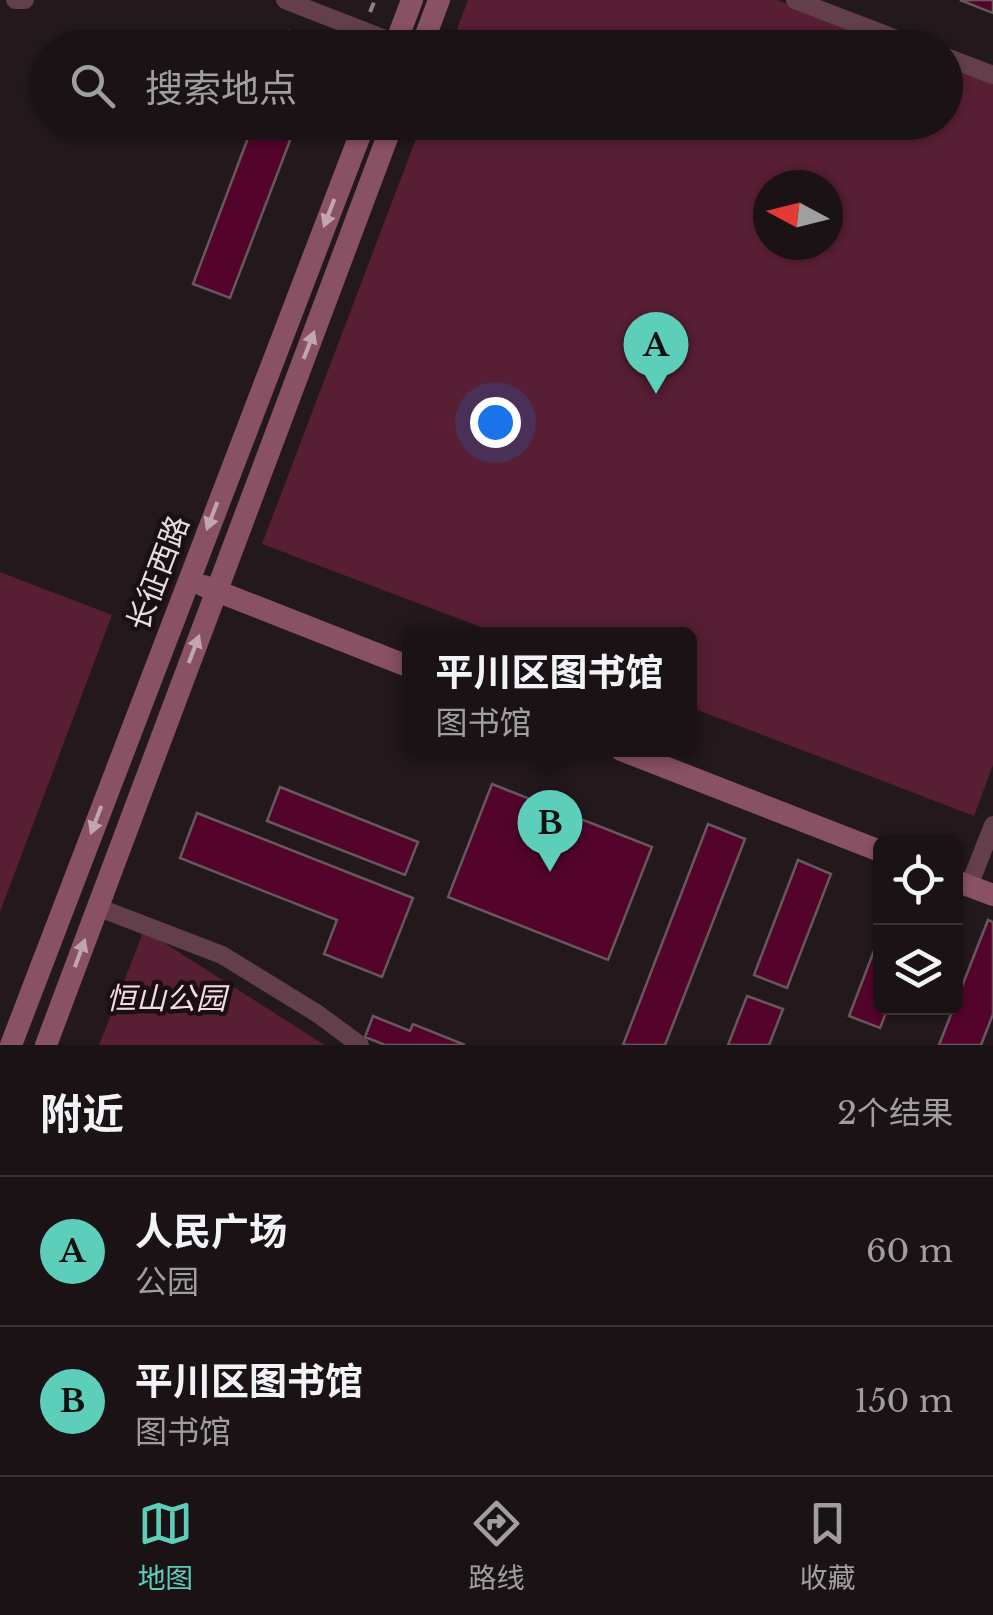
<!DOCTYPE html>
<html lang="zh">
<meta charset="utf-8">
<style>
body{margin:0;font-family:"Libre Baskerville","Noto Sans SC",serif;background:#231b1d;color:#f1f3f6}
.controls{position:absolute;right:30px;bottom:30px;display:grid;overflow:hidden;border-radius:15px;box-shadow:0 2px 8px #0004}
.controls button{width:90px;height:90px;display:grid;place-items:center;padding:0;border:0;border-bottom:2px solid #383234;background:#1a1214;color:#f1f3f6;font:50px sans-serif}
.compass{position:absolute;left:753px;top:170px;width:90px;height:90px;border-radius:50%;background:#1a1214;box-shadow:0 2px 8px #0004;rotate:277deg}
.you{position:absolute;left:495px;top:422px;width:35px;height:35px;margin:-25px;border:8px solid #fff;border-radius:50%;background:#1a73e8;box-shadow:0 0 0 15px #1a73e833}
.badge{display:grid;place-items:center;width:65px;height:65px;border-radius:50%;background:#5dceb9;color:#111;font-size:32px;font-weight:700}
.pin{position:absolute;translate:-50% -82px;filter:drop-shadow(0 2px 5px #0008)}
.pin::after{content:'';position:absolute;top:52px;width:35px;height:30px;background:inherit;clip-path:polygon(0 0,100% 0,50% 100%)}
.popup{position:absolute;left:402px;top:627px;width:295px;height:130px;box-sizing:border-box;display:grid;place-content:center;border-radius:15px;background:#1a1214;filter:drop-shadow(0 2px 8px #0005);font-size:32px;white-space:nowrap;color:#9f9ea0}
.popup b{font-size:38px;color:#f1f3f6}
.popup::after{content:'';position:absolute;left:50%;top:100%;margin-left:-20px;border:20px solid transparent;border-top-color:#1a1214}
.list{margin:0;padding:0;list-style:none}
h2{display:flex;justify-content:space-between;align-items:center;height:130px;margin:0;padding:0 40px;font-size:42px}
h2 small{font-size:32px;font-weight:400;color:#9f9ea0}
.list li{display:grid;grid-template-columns:65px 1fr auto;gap:30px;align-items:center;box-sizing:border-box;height:150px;padding:0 40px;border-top:2px solid #383234}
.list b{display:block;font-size:38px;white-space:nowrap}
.list p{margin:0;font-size:32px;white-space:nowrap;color:#9f9ea0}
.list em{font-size:32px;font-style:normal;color:#9f9ea0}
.icon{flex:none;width:55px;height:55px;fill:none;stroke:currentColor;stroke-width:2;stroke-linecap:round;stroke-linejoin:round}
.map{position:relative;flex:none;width:993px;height:1045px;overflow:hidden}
.search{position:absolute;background:#1a1214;box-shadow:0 2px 8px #0004;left:30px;right:30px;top:30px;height:110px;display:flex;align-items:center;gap:25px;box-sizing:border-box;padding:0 35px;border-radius:55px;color:#9f9ea0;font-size:38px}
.sheet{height:430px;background:#1a1214}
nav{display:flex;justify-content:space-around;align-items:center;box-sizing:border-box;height:140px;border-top:2px solid #383234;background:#1a1214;font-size:28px;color:#9f9ea0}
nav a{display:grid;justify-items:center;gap:5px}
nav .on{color:#5dceb9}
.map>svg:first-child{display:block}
</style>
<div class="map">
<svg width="993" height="1045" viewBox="0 0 993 1045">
<rect width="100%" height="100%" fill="#23181b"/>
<path fill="#571e34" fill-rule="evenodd" d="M468,0H777L901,47L450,48Z
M946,64L993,83V765L974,816L690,707V634H499L262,544L422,123L946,122ZM768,185H828V245H768Z
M0,572L112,615L0,912Z
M144,930L325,1045H99Z"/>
<path fill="#54042b" stroke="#66595c" stroke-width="2.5" d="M960,0H993V13Z
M289,31L327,46L326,48H283Z
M254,122H297L230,298L193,284Z
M492,784L652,847L608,960L448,897Z
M280,787L418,842L405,875L267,821Z
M197,813L413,898L382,977L324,954L337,920L180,858Z
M708,824L745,839L665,1045H623Z
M798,860L831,874L787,988L754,975Z
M988,920L993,922V1014L981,1045H939Z
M880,935V1008H888L880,1028L849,1016Z
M747,996L783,1009L769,1045H728Z
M373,1016L410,1031L413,1024L465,1045H385L365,1037Z"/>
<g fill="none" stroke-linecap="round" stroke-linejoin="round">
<path stroke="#8d8386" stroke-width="4" stroke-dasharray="10 5" stroke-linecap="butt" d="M370,12L375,0"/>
<path stroke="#623f4a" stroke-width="18" d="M15,0H25
M285,0L395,43
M795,0L920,48
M946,57L993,75
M969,886L993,825
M97,907L222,955L318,1014L360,1045"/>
<path stroke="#895164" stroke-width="22" d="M394,48L412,0
M421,48L439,0
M204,586L410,667
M621,750L880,851
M956,881L993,895
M11,1045L365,122
M46,1045L393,122"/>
</g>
<defs><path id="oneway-solid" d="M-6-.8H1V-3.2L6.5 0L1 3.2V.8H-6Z" transform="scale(2.5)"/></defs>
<g fill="#c1a6af">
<use href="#oneway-solid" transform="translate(329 213) rotate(111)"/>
<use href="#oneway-solid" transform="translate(309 345) rotate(-69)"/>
<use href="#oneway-solid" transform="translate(212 516) rotate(111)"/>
<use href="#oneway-solid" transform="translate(194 649) rotate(-69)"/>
<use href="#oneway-solid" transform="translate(96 820) rotate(111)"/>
<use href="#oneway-solid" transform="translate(80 953) rotate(-70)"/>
</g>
<g text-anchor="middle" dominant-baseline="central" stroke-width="9" stroke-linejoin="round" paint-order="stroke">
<g font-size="30" fill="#e7dee1" stroke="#1a0f12">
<text transform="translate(158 573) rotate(-69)">长征西路</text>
</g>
<g font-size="30" font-style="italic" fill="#f5dce3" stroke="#1a0f12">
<text x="166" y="998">恒山公园</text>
</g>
</g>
</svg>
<div class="controls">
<button><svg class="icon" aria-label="locate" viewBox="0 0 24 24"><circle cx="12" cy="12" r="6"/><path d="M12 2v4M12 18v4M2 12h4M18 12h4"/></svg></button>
<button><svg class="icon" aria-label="layers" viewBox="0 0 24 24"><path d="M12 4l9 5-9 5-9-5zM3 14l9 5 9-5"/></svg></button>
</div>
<svg class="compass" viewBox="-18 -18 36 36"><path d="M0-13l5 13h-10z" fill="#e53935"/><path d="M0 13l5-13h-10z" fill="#9f9ea0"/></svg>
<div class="you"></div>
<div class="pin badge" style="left:656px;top:394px">A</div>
<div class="pin badge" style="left:550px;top:872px">B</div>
<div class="popup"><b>平川区图书馆</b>图书馆</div>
<div class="search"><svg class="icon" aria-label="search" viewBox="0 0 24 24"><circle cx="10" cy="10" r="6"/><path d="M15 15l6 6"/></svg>搜索地点</div>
</div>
<section class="sheet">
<h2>附近<small>2个结果</small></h2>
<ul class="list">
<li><span class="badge">A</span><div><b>人民广场</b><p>公园</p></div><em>60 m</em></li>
<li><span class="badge">B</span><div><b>平川区图书馆</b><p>图书馆</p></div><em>150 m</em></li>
</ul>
</section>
<nav>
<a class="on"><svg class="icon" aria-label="map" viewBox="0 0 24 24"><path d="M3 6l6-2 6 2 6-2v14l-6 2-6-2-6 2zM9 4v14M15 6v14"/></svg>地图</a>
<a><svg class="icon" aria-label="directions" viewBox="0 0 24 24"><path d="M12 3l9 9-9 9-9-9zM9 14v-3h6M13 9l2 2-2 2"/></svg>路线</a>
<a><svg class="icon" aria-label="saved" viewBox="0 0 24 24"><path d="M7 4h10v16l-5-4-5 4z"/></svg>收藏</a>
</nav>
